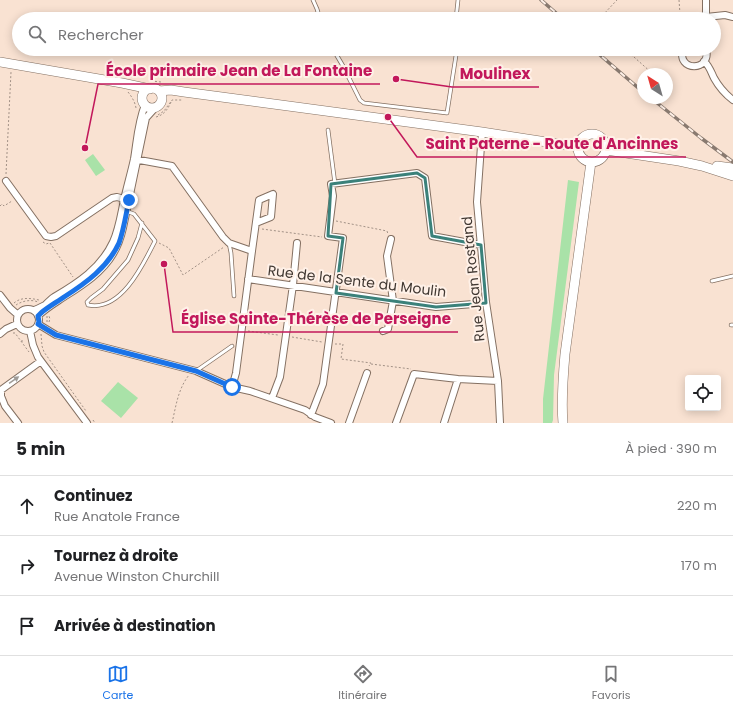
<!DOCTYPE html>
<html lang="fr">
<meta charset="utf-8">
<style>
body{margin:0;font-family:Poppins,sans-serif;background:#f6f6f6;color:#202124}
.controls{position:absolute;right:12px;bottom:12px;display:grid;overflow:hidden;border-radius:4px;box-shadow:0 2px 10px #0003}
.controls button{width:36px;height:36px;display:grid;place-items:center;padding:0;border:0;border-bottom:1px solid #e0e0e0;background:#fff;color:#202124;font:20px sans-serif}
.compass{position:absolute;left:637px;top:68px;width:36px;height:36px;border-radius:50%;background:#fff;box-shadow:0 2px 10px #0003;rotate:323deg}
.stop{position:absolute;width:12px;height:12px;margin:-9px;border:3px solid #1a73e8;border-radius:50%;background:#fff}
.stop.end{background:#1a73e8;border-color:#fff;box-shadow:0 1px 4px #0008}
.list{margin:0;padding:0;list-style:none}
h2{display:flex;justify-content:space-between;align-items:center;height:52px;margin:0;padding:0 16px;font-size:17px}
h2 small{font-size:13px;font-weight:400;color:#757577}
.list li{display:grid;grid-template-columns:26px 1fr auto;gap:12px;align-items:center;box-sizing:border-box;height:60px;padding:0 16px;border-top:1px solid #e0e0e0}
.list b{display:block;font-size:15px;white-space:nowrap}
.list p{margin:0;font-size:13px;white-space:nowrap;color:#757577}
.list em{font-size:13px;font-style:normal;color:#757577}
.icon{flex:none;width:22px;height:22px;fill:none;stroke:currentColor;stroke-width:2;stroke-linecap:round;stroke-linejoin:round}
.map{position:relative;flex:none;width:733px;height:423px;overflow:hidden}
.search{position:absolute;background:#fff;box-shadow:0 2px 10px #0003;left:12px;right:12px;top:12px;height:44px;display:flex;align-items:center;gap:10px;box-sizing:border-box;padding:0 14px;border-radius:22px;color:#757577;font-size:15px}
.sheet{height:232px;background:#fff}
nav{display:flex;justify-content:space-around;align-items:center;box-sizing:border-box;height:56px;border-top:1px solid #e0e0e0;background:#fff;font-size:11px;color:#757577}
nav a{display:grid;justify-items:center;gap:2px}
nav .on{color:#1a73e8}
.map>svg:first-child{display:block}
</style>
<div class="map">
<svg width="733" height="423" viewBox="0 0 733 423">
<rect width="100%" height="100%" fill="#f9e2d2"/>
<path fill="#a9e2a8" d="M93,154L105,170L96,176L85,160Z
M568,180L579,182L554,375L553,420L552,423H543V399Z
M118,382L138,398L121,418L101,401Z"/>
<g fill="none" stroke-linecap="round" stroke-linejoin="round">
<defs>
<path id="lane" d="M313,0L317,9L320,19
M456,19L458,0
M333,49L343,66L360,100L364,103L447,113L457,49
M328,130L335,184
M126,211L134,214L155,241C143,265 121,312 88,305L87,302L91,298L103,289L128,260L138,238L142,223
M229,243L231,253L234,296
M712,281L733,276
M731,325H733
M196,371L232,346"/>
<path id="street" d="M706,0V19
M706,17L725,15L733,17
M683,49C676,72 712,72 706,49
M704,61C710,67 711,72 714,78C719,87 725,94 733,100
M482,132L477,202L486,302L498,381L500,423
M6,181L46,236L51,237L56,236L112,198L117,197L128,200
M252,251L259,200L273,194L271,217L256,223
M248,279L436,307L486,303
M0,295L10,308L18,315
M17 320a11 11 0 1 1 22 0a11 11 0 1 1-22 0Z
M34,310C37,309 41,307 45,305C48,302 51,299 54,297C78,283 101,268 113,242C119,229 121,214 124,200C127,186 131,173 134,159C137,141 138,122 145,105
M38,316C46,308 55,303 64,297C81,286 102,273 113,254C118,246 121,237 123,228L146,118L155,108
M38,324L56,335L196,371L232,387L236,373L252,251L229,243L223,237L172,166L134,159
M30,331L33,345L38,357L87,423
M383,331L388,329L393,301L387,256L391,239
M0,334L6,329L17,324
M232,387L250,391L305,410L315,417L331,423
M272,398L280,377L293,285L297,243
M311,415L323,384L343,238L328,236L333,196L331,184L417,173L425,178L432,236L481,245
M18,423L5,406L1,396V390L41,361
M349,423L367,373
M396,423L414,374L458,379L498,381
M444,423L458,379"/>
<path id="secondary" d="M0,62L122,83L150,89
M142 98a10 10 0 1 1 20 0a10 10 0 1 1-20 0Z
M159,91L171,90L184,92L482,132L579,147
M578 148a14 14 0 1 1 28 0a14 14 0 1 1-28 0Z
M606,150L679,161L702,166L733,176
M717,166L733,168
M563,423C561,400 563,377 565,354L591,162"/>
</defs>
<use href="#lane" stroke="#847062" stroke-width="4.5"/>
<use href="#street" stroke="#847062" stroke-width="8"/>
<use href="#secondary" stroke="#847062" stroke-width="10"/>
<path stroke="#a29186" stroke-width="1" stroke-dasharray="2 2" stroke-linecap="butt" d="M679,0L680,14L699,13
M680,14L682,19
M601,19V17L617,0
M625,49L653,74
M151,81L161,82
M128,92C132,97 135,102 136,108
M158,115L164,111L172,100H182
M156,117C164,115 168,109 171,102
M6,174L11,72
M0,206L2,204L4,206L12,201
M336,221L387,231L388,234
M262,229L322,237
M43,242L46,244L49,243
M50,243L73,277
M159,243L169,248L183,275L224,247
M14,303C21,297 30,298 39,300
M16,305C22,301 31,299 38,302
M47,316V323
M49,322L50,319L49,316
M248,331L278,335
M13,333H15L29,352
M41,334L42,346L44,352L86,411
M292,337L322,342
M21,341H25
M335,344H343L341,359L371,363L369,366
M371,364L411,369
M93,420L95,423
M172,423C176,406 178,389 189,375"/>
<use href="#lane" stroke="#fff" stroke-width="3"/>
<use href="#street" stroke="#fff" stroke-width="6"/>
<use href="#secondary" stroke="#fff" stroke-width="9"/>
<defs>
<path id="rail" d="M541,0L563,19
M593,49L643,92
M651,98L701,138L733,162"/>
</defs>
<use href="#rail" stroke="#897a70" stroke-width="3.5"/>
<use href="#rail" stroke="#fff1e8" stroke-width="2" stroke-dasharray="6" stroke-linecap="butt"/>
</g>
<defs><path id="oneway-solid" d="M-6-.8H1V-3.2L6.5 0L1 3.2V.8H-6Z"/></defs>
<use fill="#a09c98" href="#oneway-solid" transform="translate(14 380) rotate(-35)"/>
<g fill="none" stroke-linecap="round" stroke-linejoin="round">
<path stroke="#1a73e8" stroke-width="5" d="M129,200C126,214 124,229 119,243C108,267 86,283 64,297C57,302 48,307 41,313L38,316L39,322L38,324L56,335L196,371L232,387"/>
</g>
<path fill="none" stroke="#3b817a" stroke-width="3" stroke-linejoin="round" d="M417,173L425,178L432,236L481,245L486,303L436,307L336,293L343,238L328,236L331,184Z"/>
<g text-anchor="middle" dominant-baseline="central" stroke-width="4" stroke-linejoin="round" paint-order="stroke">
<g font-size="14" fill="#413832" stroke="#fff1e8">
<text transform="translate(473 279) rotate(-96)">Rue Jean Rostand</text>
<text transform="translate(357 281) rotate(7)">Rue de la Sente du Moulin</text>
</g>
</g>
<path fill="none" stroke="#c2185b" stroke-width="1.5" d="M85 148L98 84H380M396 79L452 87H539M388 117L417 157H686M164 264L173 332H458"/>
<g fill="#c2185b" stroke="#fff1e8" stroke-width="1.5">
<circle cx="85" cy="148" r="4"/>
<circle cx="396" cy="79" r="4"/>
<circle cx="388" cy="117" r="4"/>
<circle cx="164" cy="264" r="4"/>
</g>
<g font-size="15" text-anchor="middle" font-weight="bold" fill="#c2185b" stroke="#fff1e8" stroke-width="4" stroke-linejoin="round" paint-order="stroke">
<text x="239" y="76">École primaire Jean de La Fontaine</text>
<text x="495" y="79">Moulinex</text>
<text x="552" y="149">Saint Paterne - Route d'Ancinnes</text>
<text x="316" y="324">Église Sainte-Thérèse de Perseigne</text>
</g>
</svg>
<div class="controls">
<button><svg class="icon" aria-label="locate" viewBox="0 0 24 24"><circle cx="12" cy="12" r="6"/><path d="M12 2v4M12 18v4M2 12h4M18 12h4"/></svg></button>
</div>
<svg class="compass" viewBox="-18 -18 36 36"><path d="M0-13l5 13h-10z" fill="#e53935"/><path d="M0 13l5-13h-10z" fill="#757577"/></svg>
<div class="stop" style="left:232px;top:387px"></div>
<div class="stop end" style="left:129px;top:200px"></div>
<div class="search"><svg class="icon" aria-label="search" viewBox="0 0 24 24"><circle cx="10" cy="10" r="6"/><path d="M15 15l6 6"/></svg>Rechercher</div>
</div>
<section class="sheet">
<h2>5 min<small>À pied · 390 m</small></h2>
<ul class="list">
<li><svg class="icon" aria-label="ahead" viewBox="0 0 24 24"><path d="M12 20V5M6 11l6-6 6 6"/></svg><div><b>Continuez</b><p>Rue Anatole France</p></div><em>220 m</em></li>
<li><svg class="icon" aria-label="right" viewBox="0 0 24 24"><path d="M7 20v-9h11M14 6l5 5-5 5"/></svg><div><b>Tournez à droite</b><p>Avenue Winston Churchill</p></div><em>170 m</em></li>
<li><svg class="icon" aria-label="arrive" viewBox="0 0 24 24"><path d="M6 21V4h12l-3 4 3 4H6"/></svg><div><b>Arrivée à destination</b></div></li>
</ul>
</section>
<nav>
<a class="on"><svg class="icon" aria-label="map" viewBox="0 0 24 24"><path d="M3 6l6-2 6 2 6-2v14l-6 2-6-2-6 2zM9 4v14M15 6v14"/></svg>Carte</a>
<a><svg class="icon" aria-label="directions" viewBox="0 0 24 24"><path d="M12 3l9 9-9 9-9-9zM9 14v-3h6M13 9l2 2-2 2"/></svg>Itinéraire</a>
<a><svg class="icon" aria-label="saved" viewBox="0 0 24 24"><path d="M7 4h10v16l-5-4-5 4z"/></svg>Favoris</a>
</nav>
